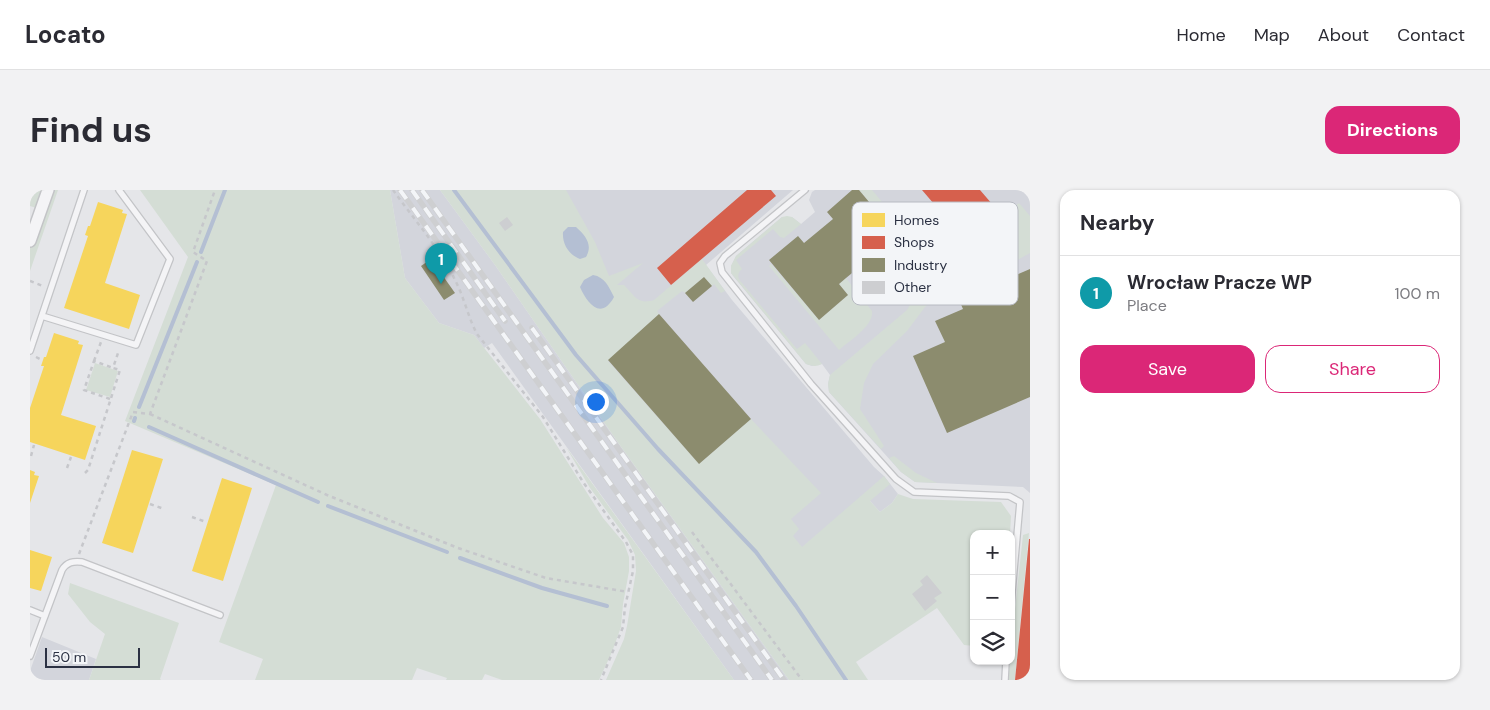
<!DOCTYPE html>
<meta charset="utf-8">
<style>
body{margin:0;font-family:"DM Sans",sans-serif;background:#f2f2f3;color:#2b2b33}
.controls{position:absolute;right:15px;bottom:15px;display:grid;overflow:hidden;border-radius:10px;box-shadow:0 1px 4px #0004}
.controls button{width:45px;height:45px;display:grid;place-items:center;padding:0;border:0;border-bottom:1px solid #e1e1e2;background:#fff;color:#2b2b33;font:25px sans-serif}
.scale{position:absolute;left:15px;bottom:12px;width:95px;box-sizing:border-box;padding-left:5px;border:2px solid #2b3143;border-top:0;font-size:14px;line-height:18px;white-space:nowrap;color:#2b3143;-webkit-text-stroke:4px #f3f5f8;paint-order:stroke}
.you{position:absolute;left:565px;top:211px;width:18px;height:18px;margin:-12px;border:4px solid #fff;border-radius:50%;background:#1a73e8;box-shadow:0 0 0 8px #1a73e833}
.badge{display:grid;place-items:center;width:32px;height:32px;border-radius:50%;background:#db2777;color:#fff;font-size:16px;font-weight:700}
.pin{position:absolute;translate:-50% -41px;filter:drop-shadow(0 1px 2px #0008)}
.pin::after{content:'';position:absolute;top:26px;width:18px;height:15px;background:inherit;clip-path:polygon(0 0,100% 0,50% 100%)}
.list{margin:0;padding:0;list-style:none}
h2{display:flex;justify-content:space-between;align-items:center;height:65px;margin:0;padding:0 20px;font-size:21px}
h2 small{font-size:16px;font-weight:400;color:#7c7c81}
.list li{display:grid;grid-template-columns:32px 1fr auto;gap:15px;align-items:center;box-sizing:border-box;height:75px;padding:0 20px;border-top:1px solid #e1e1e2}
.list b{display:block;font-size:19px;white-space:nowrap}
.list p{margin:0;font-size:16px;white-space:nowrap;color:#7c7c81}
.list em{font-size:16px;font-style:normal;color:#7c7c81}
.actions{display:flex;gap:10px;padding:15px 20px}
.actions a{flex:1;padding:11px 0;border:1px solid #db2777;border-radius:15px;text-align:center;font-size:18px;color:#db2777}
.actions .main{background:#db2777;color:#fff}
.icon{flex:none;width:28px;height:28px;fill:none;stroke:currentColor;stroke-width:2;stroke-linecap:round;stroke-linejoin:round}
.map{position:relative;flex:none;width:1000px;height:490px;overflow:hidden;border-radius:15px}
header{display:flex;align-items:center;gap:30px;box-sizing:border-box;height:70px;padding:0 25px;background:#fff;border-bottom:1px solid #e1e1e2}
header strong{font-size:24px}
nav{display:flex;gap:28px;margin-inline-start:auto;font-size:18px}
.intro{display:flex;align-items:center;justify-content:space-between;box-sizing:border-box;height:120px;padding:0 30px}
h1{margin:0;font-size:35px}
.button{padding:12px 22px;border-radius:15px;background:#db2777;color:#fff;font-size:18px;font-weight:700}
main{display:flex;gap:30px;padding:0 30px}
aside{flex:1;background:#fff;border-radius:15px;box-shadow:0 1px 4px #0004}
.map>svg:first-child{display:block}
</style>
<header>
<strong>Locato</strong>
<nav><a>Home</a><a>Map</a><a>About</a><a>Contact</a></nav>
</header>
<div class="intro"><h1>Find us</h1><a class="button">Directions</a></div>
<main>
<div class="map">
<svg width="1000" height="490" viewBox="0 0 1000 490">
<rect width="100%" height="100%" fill="#e5e6e9"/>
<path fill="#d3d5dc" d="M360,0H410L465,75L589,254L759,490H704L462,153L454,158L444,145L409,133L375,88Z
M504,0H763L676,75L702,110L844,277L854,286L868,304L862,313L850,322L840,311L760,384L577,183Z
M785,0H1000V303L993,297L885,292L871,282L799,202L798,194L800,185L792,174L782,176L776,174L704,87L701,83V76L706,66L752,27H762L771,34L785,22L779,10L782,2Z
M12,447L66,469L59,490H0V481Z"/>
<path fill="#d4ddd5" d="M0,0H28L0,81V58L13,20L0,16Z
M110,0H360L375,88L409,133L444,145L510,229L573,328L594,353L599,367V381L593,414L591,437L582,462L569,490H472L455,484L452,490H416L417,488L387,478L382,490H225L233,469L189,452L246,295L95,231L158,67Z
M410,0H536L565,52L579,86L613,73L587,95H594C605,106 607,115 624,110L672,69L695,101L691,103L684,94L682,96L674,87L655,103L652,101L627,121L629,124L578,171L669,274L721,229L791,303L761,329L769,339L763,346L772,357L854,286L860,294L840,311L850,322L862,313L868,304L883,309L971,312L981,326L980,344H944V456L934,455L907,418L826,472L838,490H759L589,254L465,75Z
M829,0H842L880,45L889,39L892,47L890,55L883,62L876,56Z
M989,13L1000,26V63L962,84H951L929,56L932,49L940,42L954,59L981,36L972,26Z
M757,26L762,27L771,34L754,48L750,47L743,39L706,70L712,79C707,83 707,88 712,93L767,159L775,153L792,174C786,177 782,176 776,174L701,83V76L706,66L752,27Z
M902,71L913,85L930,72L936,80L895,117L877,141L843,174L834,193L830,219L854,256L851,259L799,202L798,194L800,185L877,120C886,107 890,80 902,71Z
M741,74L789,130L818,105L809,94L816,88L842,121C844,136 819,151 809,160L739,76Z
M65,173L88,181L80,207L56,200Z
M536,257L704,490H576L594,449L597,436L606,381L605,365L598,350L560,298Z
M864,266L886,283L907,293L885,292L871,282L859,268Z
M999,343L985,490H978L980,471H981V456L993,345Z
M40,393L149,433L130,489L131,490H59L75,444L60,432L38,404Z"/>
<path fill="#b4bfd3" d="M538,37H546C556,46 563,55 556,67L550,69C539,65 532,54 533,42Z
M563,85C575,87 579,97 584,107C571,131 557,113 550,97L554,90Z"/>
<path fill="#f6d55c" d="M68,12L93,20L92,23L97,24L75,93L110,105L99,139L34,118L58,46L55,45L58,36H60Z
M24,143L49,151L48,154L53,155L31,225L66,236L55,270L0,252V218L14,176H11L14,167H16Z
M102,260L133,269L103,363L72,353Z
M0,280L5,282L4,285L9,286L0,313Z
M192,288L222,298L193,391L162,381Z
M0,360L22,367L11,401L0,398Z"/>
<path fill="#d6604d" d="M717,0H741L746,6L641,95L627,78Z
M892,0H950L981,36L954,60L923,22L916,28Z
M999,349H1000V490H985Z"/>
<path fill="#8c8c6e" d="M822,0H829L876,56L847,81L838,70L816,88L809,94L818,105L789,130L739,70L768,46L774,53L803,29L797,22Z
M401,69L425,103L414,110L391,76Z
M1000,79V207L917,243L883,166L915,152L905,131L933,119L929,110Z
M674,87L682,96L663,112L655,103Z
M629,124L721,229L669,274L578,170Z"/>
<g fill="none" stroke-linecap="round" stroke-linejoin="round">
<path stroke="#b4bfd3" stroke-width="4" d="M424,0L546,165L628,259L726,362L766,416L816,490
M171,62L195,0
M109,217L167,72
M104,231L105,228
M119,237L288,312
M298,316L417,362
M430,368L512,398L577,416"/>
</g>
<path fill="#cdced1" d="M477,27L483,35L475,41L469,33Z
M897,385L912,403L904,408L907,411L895,421L882,404L893,395L890,391Z"/>
<g fill="none" stroke-linecap="round" stroke-linejoin="round">
<defs>
<path id="service" d="M775,0L695,66L690,73L692,82L781,194L866,289L884,302L979,306L990,312L981,414
M12,126L106,155L140,69L89,0
M0,161L54,0
M0,420L15,426
M0,466L32,380C37,372 43,371 52,372L190,425
M975,490L976,471"/>
<path id="minor" d="M0,51L18,0"/>
</defs>
<use href="#service" stroke="#c3c4c7" stroke-width="8"/>
<use href="#minor" stroke="#c3c4c7" stroke-width="14"/>
<path stroke="#c6c7cb" stroke-width="2.5" stroke-dasharray="4 4" stroke-linecap="butt" d="M363,0C383,28 410,59 425,90C434,107 438,127 447,144L513,227L553,292L596,352L603,365V381L595,417L593,437L571,490
M0,91L13,96
M6,167L12,170
M64,171L71,152
M80,209L54,200L64,171L83,178
M120,224L297,305L428,358L516,388L598,402
M1,266L4,255
M37,278L41,267
M55,283L58,280L90,180L83,178L89,160
M120,314L134,319
M162,327L176,332
M662,342L772,490
M49,364L103,222L120,224L177,71L163,62L185,0"/>
<use href="#service" stroke="#f4f4f6" stroke-width="5.5"/>
<use href="#minor" stroke="#f4f4f6" stroke-width="11"/>
<defs>
<path id="rail" d="M370,0L721,490
M382,0L475,131
M392,0L742,490
M502,138L754,490"/>
</defs>
<use href="#rail" stroke="#cecfd1" stroke-width="5.5"/>
<use href="#rail" stroke="#f3f5f8" stroke-width="4" stroke-dasharray="11" stroke-linecap="butt"/>
</g>
<rect x="822" y="12" width="166" height="103" rx="8" fill="#f3f5f8" stroke="#b7bac2" stroke-width="1"/>
<rect x="832" y="23" width="23" height="14" fill="#f6d55c"/>
<rect x="832" y="46" width="23" height="13" fill="#d6604d"/>
<rect x="832" y="68" width="23" height="14" fill="#8c8c6e"/>
<rect x="832" y="91" width="23" height="13" fill="#cdced1"/>
<g font-size="14" fill="#2b3143">
<text x="864" y="35">Homes</text>
<text x="864" y="57">Shops</text>
<text x="864" y="80">Industry</text>
<text x="864" y="102">Other</text>
</g>
</svg>
<div class="controls">
<button>+</button>
<button>−</button>
<button><svg class="icon" aria-label="layers" viewBox="0 0 24 24"><path d="M12 4l9 5-9 5-9-5zM3 14l9 5 9-5"/></svg></button>
</div>
<div class="scale">50 m</div>
<div class="you"></div>
<div class="pin badge" style="left:411px;top:94px;background:#0f9aa8">1</div>
</div>
<aside>
<h2>Nearby<small></small></h2>
<ul class="list">
<li><span class="badge" style="background:#0f9aa8">1</span><div><b>Wrocław Pracze WP</b><p>Place</p></div><em>100 m</em></li>
</ul>
<div class="actions"><a class="main">Save</a><a>Share</a></div>
</aside>
</main>
